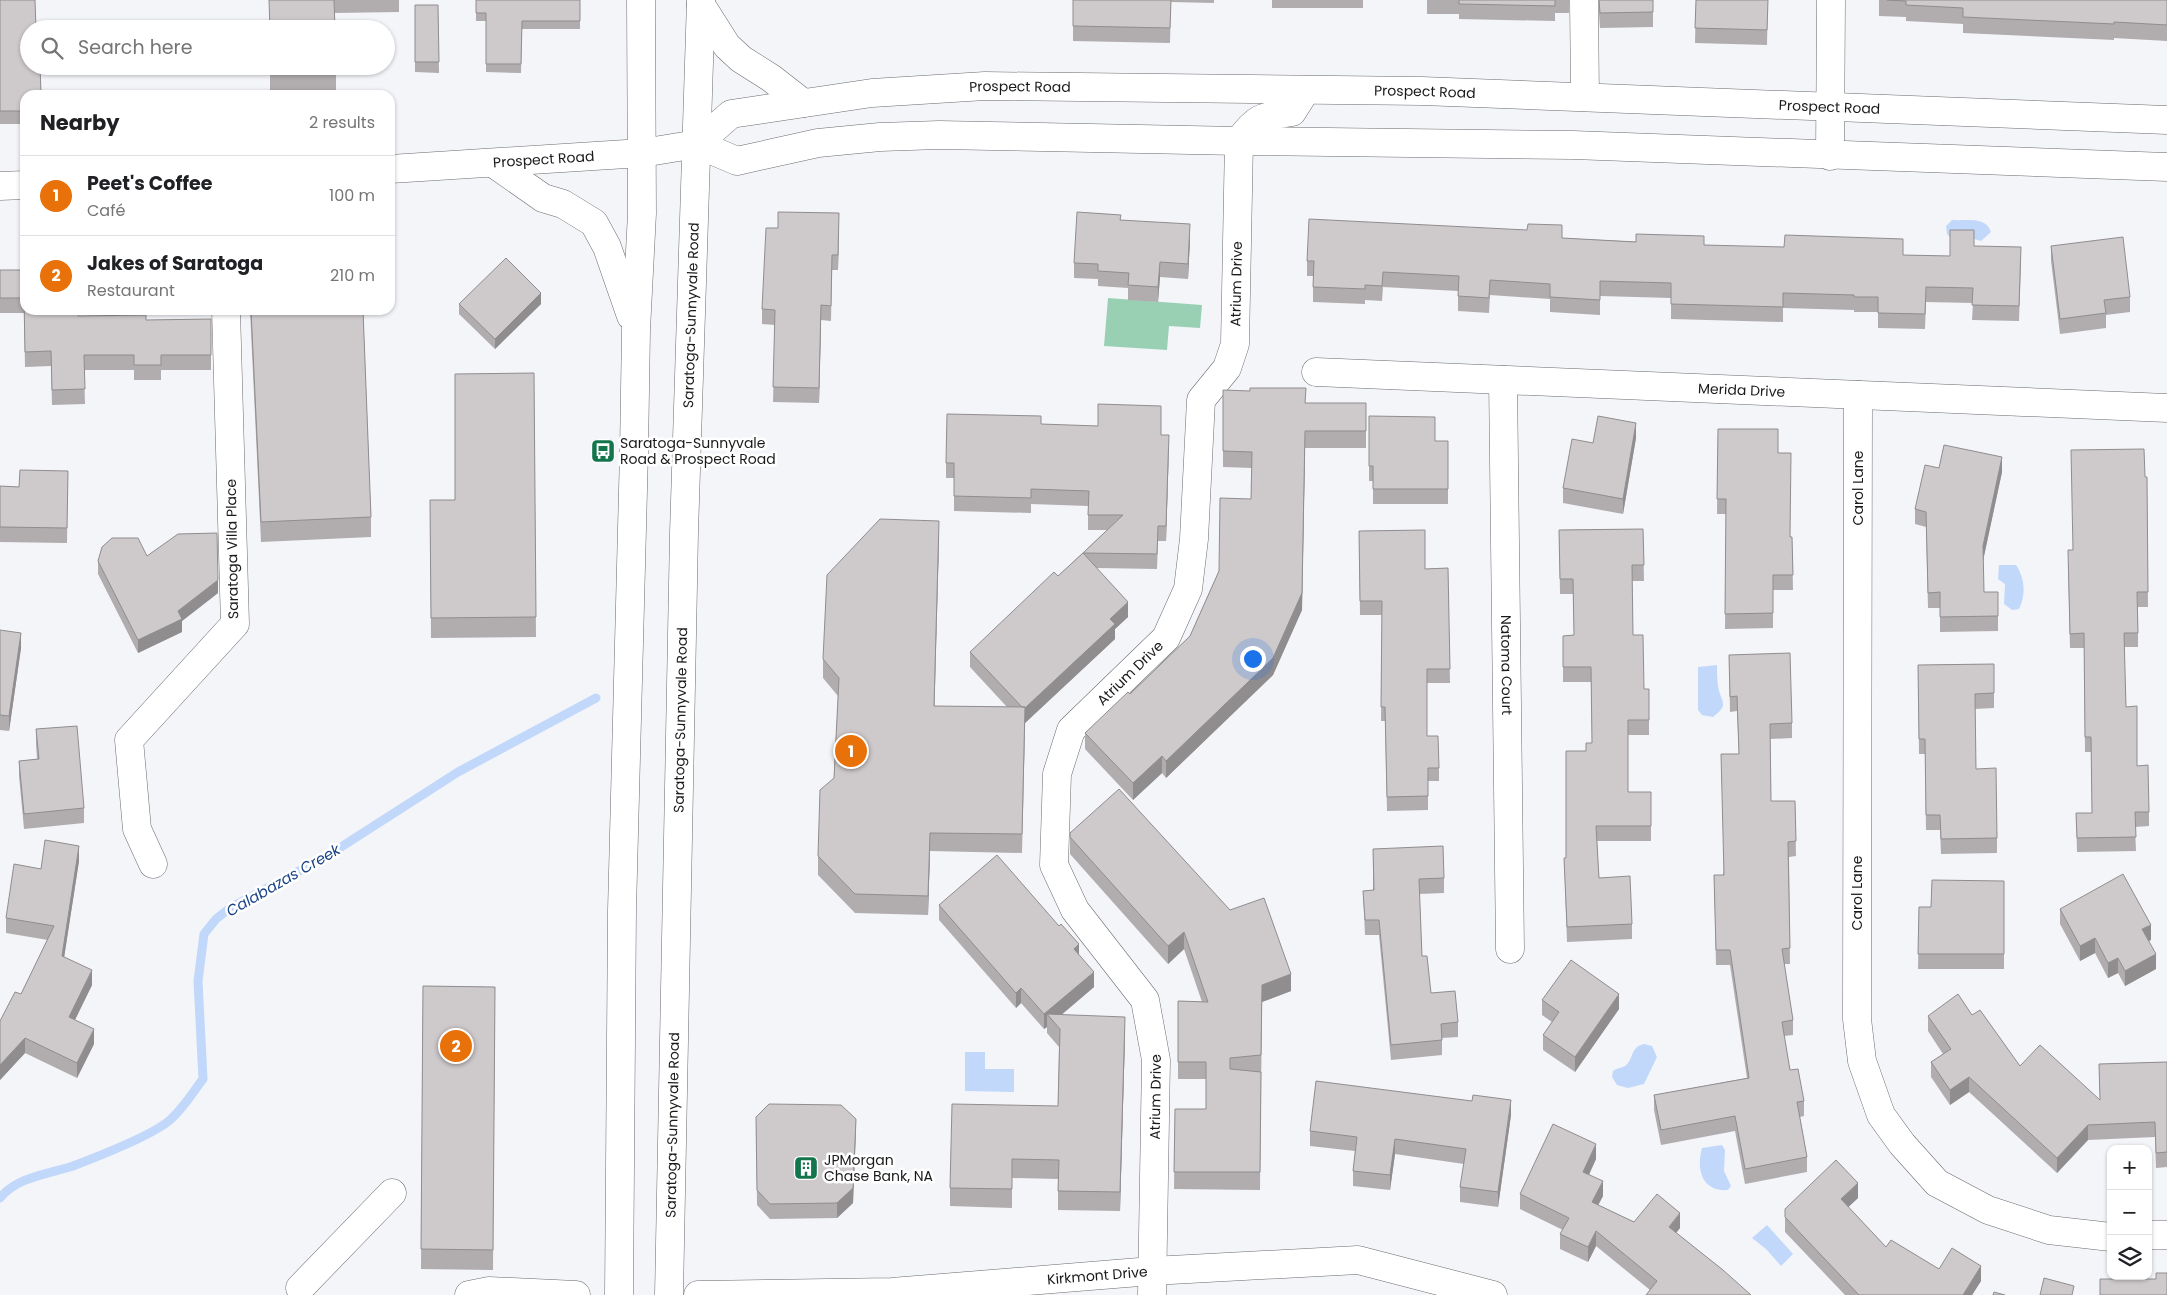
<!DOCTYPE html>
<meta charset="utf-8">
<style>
body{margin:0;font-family:Poppins,sans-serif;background:#f6f6f6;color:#202124}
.controls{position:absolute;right:15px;bottom:15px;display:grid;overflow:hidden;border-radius:10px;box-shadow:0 1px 4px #0004}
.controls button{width:45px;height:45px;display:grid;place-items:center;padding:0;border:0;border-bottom:1px solid #e0e0e0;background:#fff;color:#202124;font:25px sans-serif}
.you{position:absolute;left:1252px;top:658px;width:18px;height:18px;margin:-12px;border:4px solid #fff;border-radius:50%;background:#1a73e8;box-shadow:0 0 0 8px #1a73e833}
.badge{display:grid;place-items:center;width:32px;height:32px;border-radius:50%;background:#13754c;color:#fff;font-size:16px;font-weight:700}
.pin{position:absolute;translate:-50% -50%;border:2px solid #fff;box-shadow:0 1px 5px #0006}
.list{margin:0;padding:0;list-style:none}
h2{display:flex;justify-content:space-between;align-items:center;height:65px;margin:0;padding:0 20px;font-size:21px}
h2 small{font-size:16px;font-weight:400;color:#757577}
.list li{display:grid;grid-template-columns:32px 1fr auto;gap:15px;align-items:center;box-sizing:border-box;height:80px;padding:0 20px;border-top:1px solid #e0e0e0}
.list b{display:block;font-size:19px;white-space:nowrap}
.list p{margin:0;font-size:16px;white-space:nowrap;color:#757577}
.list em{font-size:16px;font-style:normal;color:#757577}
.icon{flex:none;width:28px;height:28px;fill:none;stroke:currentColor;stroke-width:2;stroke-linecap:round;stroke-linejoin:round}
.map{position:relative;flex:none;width:2167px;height:1295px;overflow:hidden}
.search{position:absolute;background:#fff;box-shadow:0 1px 4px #0004;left:20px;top:20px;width:375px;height:55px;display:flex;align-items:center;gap:12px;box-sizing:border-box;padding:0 18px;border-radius:28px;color:#757577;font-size:19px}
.panel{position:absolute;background:#fff;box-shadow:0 1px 4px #0004;left:20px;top:90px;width:375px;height:225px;border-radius:15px}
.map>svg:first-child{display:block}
</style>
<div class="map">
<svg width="2167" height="1295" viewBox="0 0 2167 1295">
<rect width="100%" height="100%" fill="#f4f5f9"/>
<path fill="#99d0b4" d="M1108,298L1202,305L1200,328L1169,326L1167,350L1104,346Z"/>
<path fill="#c1d8fb" d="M1952,220C1966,221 1986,216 1991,232L1981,241L1971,238L1950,237L1947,234L1946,226Z
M1999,565H2016C2025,578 2026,595 2019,609L2012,610L2004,604L2005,584L1998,579Z
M1717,665C1717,672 1717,679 1718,686C1721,703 1730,704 1713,717L1702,715L1698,710V667Z
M1644,1044L1652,1046L1657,1057L1644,1084L1628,1088L1617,1085L1612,1077L1613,1071C1617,1068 1621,1068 1625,1066C1634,1059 1630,1047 1644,1044Z
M965,1052H985V1069H1014V1092L965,1091Z
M1722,1145L1725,1150L1724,1171L1731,1186L1728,1190C1702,1192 1696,1170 1702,1148Z
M1767,1225L1793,1254L1781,1266L1766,1249L1752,1238Z"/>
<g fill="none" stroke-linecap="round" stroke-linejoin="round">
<path stroke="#c1d8fb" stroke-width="9" d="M0,1198C17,1177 48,1174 73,1166C94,1158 158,1133 172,1118C184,1107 193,1092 203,1079L198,981L204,934L216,919L230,908L327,856L458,772L596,698"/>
<defs>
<g id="minor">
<path d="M1584,0L1585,97"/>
<path d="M1830,156L1831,0"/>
<path id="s1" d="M1316,372L2167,408"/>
<path id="s2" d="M1503,380L1510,949"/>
<path d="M1858,395L1857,1019L1862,1061L1881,1115L1902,1144L1937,1183L1988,1210L2049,1230L2111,1237"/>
<path d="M153,864L137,829L129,740L235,624L226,310"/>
<path d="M2148,1235H2167"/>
<path d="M300,1288L392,1193"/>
<path d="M469,1295L489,1291L576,1295"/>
<path id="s3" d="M698,1295L892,1292L1152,1271L1358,1260L1493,1295"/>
<path id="s4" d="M1152,1295L1156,1060L1145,1000L1075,910L1054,865L1057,774L1071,730L1166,638L1188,589L1194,539L1201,400L1227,368L1235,344L1239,141C1257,116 1262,117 1292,112L1306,90"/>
</g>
<g id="secondary">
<path id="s5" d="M390,169L642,153"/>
<path d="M0,186L25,185"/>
</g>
<g id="primary">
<path d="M701,5L727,46L741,59L771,78L803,103"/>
<path id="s6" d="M697,144L731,114L872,93L985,86L1422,91L2167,120"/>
<path d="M642,153L697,144L737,161L818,143L880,137L939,135L1239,141L1573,145L2167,167"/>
<path d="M493,163L543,198L563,204L594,223L607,247L631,316"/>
<path d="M619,1295L622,910L634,452L636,330L642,213L641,0"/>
<path id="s7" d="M669,1295L684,533L701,0"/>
</g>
</defs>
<use href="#minor" stroke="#6a6b6e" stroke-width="29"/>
<use href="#secondary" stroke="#6a6b6e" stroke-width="29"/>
<use href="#primary" stroke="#6a6b6e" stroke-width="29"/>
<use href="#minor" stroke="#fff" stroke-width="28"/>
<use href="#secondary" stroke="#fff" stroke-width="28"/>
<use href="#primary" stroke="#fff" stroke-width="28"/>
</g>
<path fill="#b1adaf" d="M0,0L29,66H40L41,95H25V124H0Z
M269,0H399V12L335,13Z
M476,0H580V29H522L521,73L486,72V21H476Z
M1073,0H1214V3L1171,2L1170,43L1073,41Z
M1272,0H1363V8H1272Z
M1427,0H1570L1569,13H1555V21L1459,19V14H1427Z
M1598,0H1653V27L1600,28Z
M1696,0H1768L1767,45L1695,43Z
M1879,0H2167V41L2114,38V40L1963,33V24L1906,21V17L1879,16Z
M415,5H438L439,73L415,72Z
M270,66H336V90L270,91Z
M1121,220L1190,239L1188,279L1160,277L1158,302L1128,300V288L1098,286V279L1074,278V263Z
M778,228H839L838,270H832L831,321L821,320L819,403L773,402L775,325L762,324V309Z
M1562,238L1903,255L1950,256L1974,246L2021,262L2019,321L1972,320L1973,303L1926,302L1925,329L1878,328V312H1854V310L1783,308V322L1671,319V298L1600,296V315L1550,312V299L1490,295L1489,313L1458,311V291L1383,287L1382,301L1365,300V304L1313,302V276H1307V261Z
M2051,246L2130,297V312L2106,315V328L2060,334L2051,261Z
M0,270L78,316L146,320L211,319V370H161V380H134V370H84L85,404L52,405L51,366L25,367L24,313H0Z
M459,304H541L495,349L459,314Z
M250,310H363L371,517V537L261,542Z
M534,373L536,637L431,638L430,500H455Z
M1223,390L1306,403H1366V448H1305L1302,610L1273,675L1166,778L1162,773L1133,800L1085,749V733L1130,694L1190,636L1251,499L1252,468L1223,467Z
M1369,416L1435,441H1448V504H1373V481H1369Z
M1041,424L1161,435L1169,450L1168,477L1166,541H1158L1157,569L1097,568L1128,617L1115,629V639L1025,723L1022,853L930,851L928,915L855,913L818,875V856L834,778L838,696L823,678V659L939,539L934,706L1007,707L970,667V652L1058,576L1107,530H1088V506L1031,504V513L954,511V478H946V463Z
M1718,429L1778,453L1790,537H1792L1793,590H1773V628L1725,629L1726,514H1717Z
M1636,438L1623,514L1563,503V488L1593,443Z
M1939,468L2002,472L1983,560L1984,592H1998V631L1940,632V608H1928L1926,527L1915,524V509Z
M68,471L67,543L0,542V486L19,487Z
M2145,477H2147L2148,607H2138V647H2124L2126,707L2137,766L2149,812V826L2135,827L2136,851L2077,852L2076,813H2092L2091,752H2085L2084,648H2070L2068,564L2072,550Z
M1643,529L1644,581H1632L1633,635L1644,689H1649V735H1628V792H1651V841H1597L1599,878L1632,924V939L1567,942L1564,858H1566L1586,751L1592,743L1591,682H1563V636L1574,635L1573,594H1560L1559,530Z
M1359,531L1425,569L1448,568L1450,683H1427V736L1439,768V781H1428V810L1387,811L1385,721H1381L1382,615H1360Z
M147,556L218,593L182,621V632L138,653L98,574V561Z
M0,630L21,648L9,731L0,730Z
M1729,655L1792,723V738L1770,739L1771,801H1795L1796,856L1789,857L1790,964H1784L1793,1020V1035L1784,1036L1790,1070L1804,1101V1116L1800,1117L1807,1157V1172L1745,1184L1735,1131L1661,1145L1654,1110V1095L1747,1078L1730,965H1716L1714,875H1723L1739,754L1737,711L1730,712Z
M1994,664V708L1975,709L1976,769L1997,838V853L1941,854L1940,830H1926L1925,754H1919L1918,665Z
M36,729L84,808V823L24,829L19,776V761L37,759L36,744Z
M1070,833L1291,991L1262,1002L1260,1190L1174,1189L1175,1109H1206V1079H1178V1001L1202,1002L1184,949L1168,964L1070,854Z
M1373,849L1444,878V893L1419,894L1422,956L1431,993L1458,1022V1037L1442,1038V1055L1391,1060L1379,935H1365L1363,891L1373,890Z
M79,861L64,957L92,985L75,1020L94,1044L77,1078L25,1053L0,1080V1021L21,994L48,940L6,933V918L41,869Z
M2004,881V969H1918L1919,907H1931Z
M939,905L1079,955L1094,987L1061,1015L1125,1035L1120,1211L1058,1210V1179L1012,1178V1208L950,1206V1188L1058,1106L1059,1047L1047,1033V1027L1044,1029L1021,1003L1016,1008L939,920Z
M2060,909L2151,940L2148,941L2156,969L2125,986L2118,973L2108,978L2095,953L2080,961L2060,924Z
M423,986L495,987L493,1270L421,1269Z
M1542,1000L1619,1009L1575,1072L1543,1050V1035L1552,1022L1542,1015Z
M1972,1015L2020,1066L2100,1100L2099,1064L2167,1062V1167L2156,1168L2155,1137L2088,1140L2057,1173L1969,1092L1950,1105L1931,1077V1062L1943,1054L1928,1031V1016Z
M1511,1115L1498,1207L1460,1202V1187L1464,1164L1395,1154L1390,1190L1353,1186V1171L1355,1151L1310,1146V1131Z
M756,1117L856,1134L853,1203L837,1218L770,1219L757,1205Z
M1596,1159L1589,1175L1603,1196L1598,1205L1634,1222L1680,1228L1676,1233L1723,1270L1650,1290L1596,1246L1588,1262L1560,1249V1234L1563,1230L1520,1209V1194Z
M1858,1198L1848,1207L1886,1247L1939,1269L1981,1281L1972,1295H1845L1785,1232V1209Z"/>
<path fill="#908d8e" d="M839,213V228L838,270V255Z
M1190,224V239L1188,279V264Z
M1160,262V277L1158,302V287Z
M541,293V304L495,349V339Z
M821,305V320L819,403V388Z
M1636,423V438L1623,514V499Z
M1169,435L1168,477L1166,541V526Z
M1305,448L1302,610L1273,675L1166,778V761Z
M2002,457V472L1983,561V546Z
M939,521V539L934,724V706Z
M218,580V593L182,621V632L138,653V640L178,611Z
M1128,602V617L1115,629V639L1025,723L1022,853L1025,708L1110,619Z
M21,633V648L9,731V716Z
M1162,756V773L1133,800V783Z
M930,833V851L928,915V896Z
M79,846V861L62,971V956Z
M2151,925V940L2142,944V929Z
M1184,932V949L1168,964V946Z
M2095,938V953L2080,961V946Z
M1079,944V959L1074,949Z
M2156,954V969L2125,986V971Z
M2118,958V973L2108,978V963Z
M92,970V985L69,1032V1017Z
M1094,972V987L1053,1022L1047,1014V1027L1044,1029V1014Z
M1291,974V991L1262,1002L1261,1072L1262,985Z
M1021,988V1003L1016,1008V993Z
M1619,994V1009L1575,1072V1057Z
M1125,1017V1035L1120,1211V1192Z
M94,1029V1044L77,1078V1063Z
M25,1038V1053L0,1080V1065Z
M1969,1077V1092L1950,1105V1090Z
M1511,1100V1115L1498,1207V1192Z
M856,1119L853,1203L837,1218V1203Z
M2088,1125V1140L2057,1173V1158Z
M1395,1139V1154L1390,1190V1175Z
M1596,1144V1159L1583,1187V1172Z
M1603,1181V1196L1592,1217V1202Z
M1858,1183V1198L1841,1214V1199Z
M1680,1213V1228L1669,1242V1227Z
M1596,1231V1246L1588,1262V1247Z
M1981,1266V1281L1972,1295H1963Z"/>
<path fill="#cec9cb" stroke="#908d8e" d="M0,0H35L36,29H29V66H40L41,93L30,92V95H25V111H0Z
M269,0H334L335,29H270Z
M476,0H580V21H522L521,64H486V13H476Z
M1073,0H1171L1170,28L1073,26Z
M1459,0H1555V6L1459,4Z
M1599,0H1653V12L1600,13Z
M1696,0H1768L1767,30L1695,28Z
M1887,0H2167V25L2114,22V24L1963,17V8L1906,5V1Z
M415,5H438L439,62H415Z
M270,66H336V70L270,71Z
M778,212L839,213L838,255H832L831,306L821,305L819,388L773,387L775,310L762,309L766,228H778Z
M1077,212L1121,215L1120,220L1190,224L1188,264L1160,262L1158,287L1128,285L1129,273L1098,271V264L1074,263Z
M1309,219L1527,230L1528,224L1562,225V238L1636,242V234L1704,236V245L1784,247L1785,235L1903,239V255L1950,256V230H1974V246L2021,247L2019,306L1972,305L1973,288L1926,287L1925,314L1878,313V297H1854V295L1783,293V307L1671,304V283L1600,281V300L1550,297V284L1490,280L1489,298L1458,296L1459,276L1383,272L1382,286L1365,285V289L1313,287L1314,261H1307Z
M2123,237L2130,297L2104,300L2106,313L2060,319L2051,246Z
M506,258L541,293L495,339L459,304Z
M0,270H25V310H78V316L146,315V320L211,319V355H161V365H134V355H84L85,389L52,390L51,351L25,352L24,298H0Z
M251,310H363L371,517L261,522Z
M534,373L536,617L431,618L430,500H455V374Z
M1250,388H1306L1305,403H1366V431H1305L1302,593L1273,658L1166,761L1162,756L1133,783L1085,733L1128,692L1130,694L1190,636L1219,571L1220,498L1251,499L1252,452L1223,451V390L1250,391Z
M1098,404L1161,406V435H1169L1168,462L1166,526H1158L1157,554L1083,553L1123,515H1088L1089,491L1031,489V498L954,496V463H946L947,414L1041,416V424L1098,426Z
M1369,416L1435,417V441H1448V489H1373V466H1369Z
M1598,416L1636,423L1623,499L1563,488L1572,439L1593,443Z
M1718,429H1778V453H1791L1790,537H1792L1793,575H1773V613L1725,614L1726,499H1717Z
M1944,445L2002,457L1983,546L1984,592H1998V616L1940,617V592L1928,593L1926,512L1915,509L1925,465L1939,468Z
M2144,449L2145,477H2147L2148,592H2137L2138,633H2124L2126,707L2137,706V766L2148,765L2149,812H2135L2136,837L2077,838L2076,813H2092L2091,737H2085L2084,633L2070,634L2068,550H2073L2071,450Z
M20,470L68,471L67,528L0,527V486L19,487Z
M880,519L939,521L934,706L1025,707L1022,834L930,833L928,896L855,894L818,856L820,790L834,778L839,678L823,659L827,575Z
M1643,529L1644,565H1632L1633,635H1643L1644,689H1649V720H1628V792H1651V826H1596L1599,878L1630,876L1632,924L1567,927L1564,858H1566V751H1586V743H1592L1591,667H1563V636L1574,635L1573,579H1560L1559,530Z
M1425,530V569L1448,568L1450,669H1427V736H1438L1439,768H1428V796L1387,797L1385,707H1381L1382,601H1360L1359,531Z
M217,533L218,580L178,611L182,619L138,640L98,561L102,547L112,538H138L147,556L178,534Z
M1083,553L1128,602L1110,619L1115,624L1025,708V707H1022L970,652L1054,572L1058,576Z
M0,630L21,633L9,716L0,715Z
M1790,653L1792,723L1770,724L1771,801H1795L1796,841L1788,842L1790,948L1782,949L1793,1020L1782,1022L1790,1070L1798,1069L1804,1101L1797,1102L1807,1157L1745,1169L1735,1116L1661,1130L1654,1095L1749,1078L1730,950H1716L1714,875H1724L1721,754H1739L1737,696L1730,697L1729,655Z
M1994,664V693L1975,694L1976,769L1996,768L1997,838L1941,839L1940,815H1926L1925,739H1919L1918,665Z
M77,726L84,808L24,814L19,761L39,759L36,729Z
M1119,789L1230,910L1264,898L1291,974L1262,985L1261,1055L1230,1058V1069L1261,1072L1260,1172H1174L1175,1109H1206V1062H1178V1001L1208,1002L1184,932L1168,946L1070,837V833Z
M45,840L79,846L62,956L92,970L69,1017L94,1029L77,1063L25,1038L0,1065V1021L15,992L21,994L54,926L6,918L14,864L41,869Z
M1443,846L1444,878L1419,879L1422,956H1427L1431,993L1455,991L1458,1022L1441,1024L1442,1040L1391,1045L1379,920H1365L1363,891L1374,890L1373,849Z
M997,855L1059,926L1061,924L1079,944L1074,949L1094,972L1044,1014L1021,988L1016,993L939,905Z
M2123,874L2151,925L2142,929L2156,954L2125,971L2118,958L2108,963L2095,938L2080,946L2060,909Z
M1932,880L2004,881V954H1918L1919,907H1931Z
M1571,960L1619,994L1575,1057L1543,1035L1559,1012L1542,1000Z
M423,986L495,987L493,1250L421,1249Z
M1958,994L1972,1015L1980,1010L2020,1066L2040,1045L2100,1100L2099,1064L2167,1062V1152L2156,1153L2155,1122L2088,1125L2057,1158L1969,1077L1950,1090L1931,1062L1951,1049L1928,1016Z
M1047,1014L1125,1017L1120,1192L1058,1191L1059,1160L1012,1159V1189L950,1188L952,1104L1058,1106L1060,1029Z
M1316,1081L1472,1101L1473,1095L1511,1100L1498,1192L1460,1187L1466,1149L1395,1139L1390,1175L1353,1171L1357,1137L1310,1131Z
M769,1104L841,1105L856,1119L853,1188L837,1203L770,1204L757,1190L756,1117Z
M1553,1124L1596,1144L1583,1172L1603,1181L1592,1202L1634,1222L1657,1194L1680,1213L1669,1227L1723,1270L1751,1295H1646L1657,1281L1596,1231L1588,1247L1560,1234L1569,1218L1520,1194Z
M1836,1160L1858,1183L1841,1199L1886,1247L1891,1240L1939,1269L1952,1248L1981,1266L1963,1295H1859L1785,1217V1209Z
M2156,1273H2167V1295H2100V1279H2156Z
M2044,1278L2074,1286L2072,1295H2040Z
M1994,1292L2005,1295H1993Z"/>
<defs>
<symbol id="bus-square" viewBox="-11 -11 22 22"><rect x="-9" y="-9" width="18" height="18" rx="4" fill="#13754c" stroke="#fff"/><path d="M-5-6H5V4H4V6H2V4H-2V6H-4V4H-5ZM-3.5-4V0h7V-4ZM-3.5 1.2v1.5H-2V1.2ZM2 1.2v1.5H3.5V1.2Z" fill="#fff"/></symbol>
<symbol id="building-square" viewBox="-11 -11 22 22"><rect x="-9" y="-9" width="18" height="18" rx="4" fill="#13754c" stroke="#fff"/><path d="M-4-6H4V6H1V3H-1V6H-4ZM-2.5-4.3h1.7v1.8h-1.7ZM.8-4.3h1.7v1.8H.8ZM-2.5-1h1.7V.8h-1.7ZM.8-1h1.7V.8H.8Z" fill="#fff"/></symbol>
</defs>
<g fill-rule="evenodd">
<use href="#bus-square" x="589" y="437" width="28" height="28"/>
<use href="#building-square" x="792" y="1154" width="28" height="28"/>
</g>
<g text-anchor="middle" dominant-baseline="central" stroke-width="5" stroke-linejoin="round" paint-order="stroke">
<g font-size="14" fill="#191a1b" stroke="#fff">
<text stroke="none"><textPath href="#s6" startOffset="336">Prospect Road</textPath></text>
<text stroke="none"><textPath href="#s6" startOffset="741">Prospect Road</textPath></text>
<text stroke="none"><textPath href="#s6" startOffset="1146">Prospect Road</textPath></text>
<text stroke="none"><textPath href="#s5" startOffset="154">Prospect Road</textPath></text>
<text stroke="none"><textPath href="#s4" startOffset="1099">Atrium Drive</textPath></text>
<text stroke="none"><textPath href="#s7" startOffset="980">Saratoga-Sunnyvale Road</textPath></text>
<text stroke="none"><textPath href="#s1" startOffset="426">Merida Drive</textPath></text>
<text transform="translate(1858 488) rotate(-90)">Carol Lane</text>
<text transform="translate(232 549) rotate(-91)">Saratoga Villa Place</text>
<text stroke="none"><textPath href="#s2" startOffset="285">Natoma Court</textPath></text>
<text stroke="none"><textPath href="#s4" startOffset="679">Atrium Drive</textPath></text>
<text stroke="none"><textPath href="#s7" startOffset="575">Saratoga-Sunnyvale Road</textPath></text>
<text transform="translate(1857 893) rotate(-90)">Carol Lane</text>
<text stroke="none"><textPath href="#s4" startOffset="198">Atrium Drive</textPath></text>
<text stroke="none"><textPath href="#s7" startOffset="170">Saratoga-Sunnyvale Road</textPath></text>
<text stroke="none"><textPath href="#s3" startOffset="400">Kirkmont Drive</textPath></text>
</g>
<g font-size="14" fill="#191a1b" stroke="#fff" text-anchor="start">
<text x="620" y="443">Saratoga-Sunnyvale<tspan x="620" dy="16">Road &amp; Prospect Road</tspan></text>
<text x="824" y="1160">JPMorgan<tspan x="824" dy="16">Chase Bank, NA</tspan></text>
</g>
<g font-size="15" font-style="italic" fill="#184386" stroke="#fff">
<text transform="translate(283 880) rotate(-30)">Calabazas Creek</text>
</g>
</g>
</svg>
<div class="controls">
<button>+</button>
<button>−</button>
<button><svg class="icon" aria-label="layers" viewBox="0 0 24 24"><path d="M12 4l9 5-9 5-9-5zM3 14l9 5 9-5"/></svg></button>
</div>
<div class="you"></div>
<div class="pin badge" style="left:851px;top:751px;background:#e8710a">1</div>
<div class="pin badge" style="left:456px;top:1046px;background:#e8710a">2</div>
<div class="search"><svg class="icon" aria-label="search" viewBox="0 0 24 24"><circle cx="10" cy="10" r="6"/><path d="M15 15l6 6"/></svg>Search here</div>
<section class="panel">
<h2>Nearby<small>2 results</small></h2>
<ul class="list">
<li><span class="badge" style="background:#e8710a">1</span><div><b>Peet's Coffee</b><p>Café</p></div><em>100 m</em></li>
<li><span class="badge" style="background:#e8710a">2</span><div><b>Jakes of Saratoga</b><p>Restaurant</p></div><em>210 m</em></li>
</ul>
</section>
</div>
